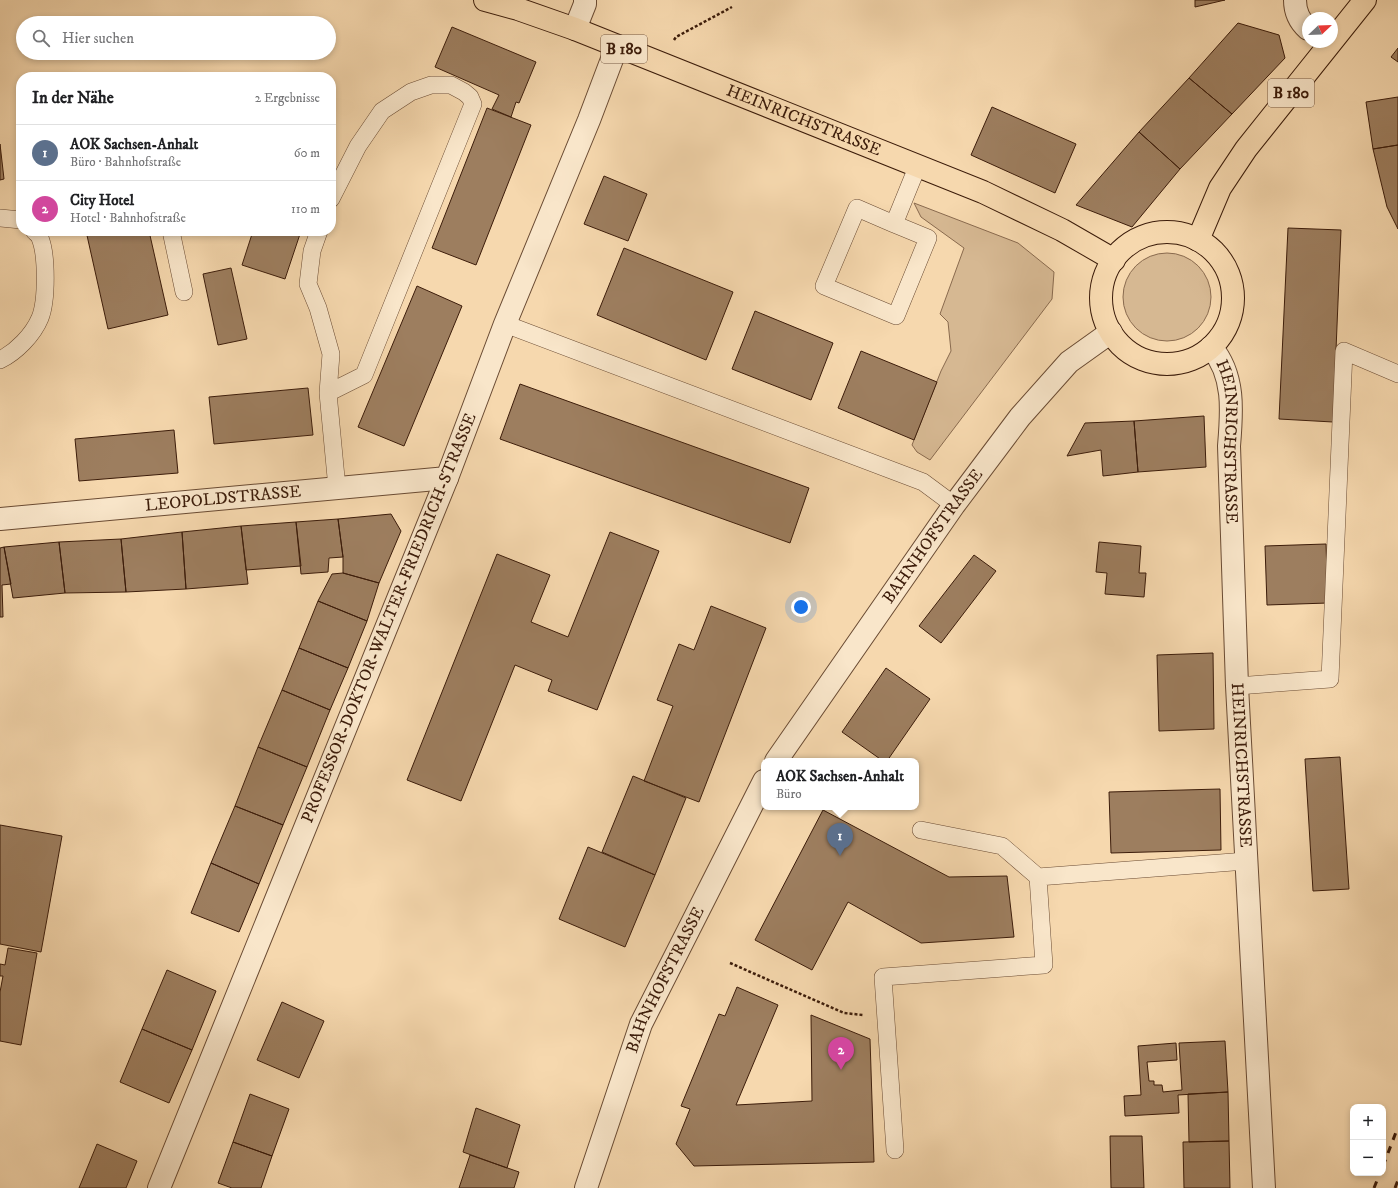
<!DOCTYPE html>
<html lang="de">
<meta charset="utf-8">
<style>
body{margin:0;font-family:"IM FELL DW Pica",serif;background:#f2f2f2;color:#202124}
.controls{position:absolute;right:12px;bottom:12px;display:grid;overflow:hidden;border-radius:8px;box-shadow:0 2px 6px #0003}
.controls button{width:36px;height:36px;display:grid;place-items:center;padding:0;border:0;border-bottom:1px solid #e0e0e0;background:#fff;color:#202124;font:20px sans-serif}
.compass{position:absolute;left:1302px;top:12px;width:36px;height:36px;border-radius:50%;background:#fff;box-shadow:0 2px 6px #0003;rotate:67deg}
.you{position:absolute;left:801px;top:607px;width:14px;height:14px;margin:-10px;border:3px solid #fff;border-radius:50%;background:#1a73e8;box-shadow:0 0 0 6px #1a73e833}
.badge{display:grid;place-items:center;width:26px;height:26px;border-radius:50%;background:#8f2418;color:#fff;font-size:13px;font-weight:700}
.pin{position:absolute;translate:-50% -33px;filter:drop-shadow(0 1px 2px #0008)}
.pin::after{content:'';position:absolute;top:21px;width:14px;height:12px;background:inherit;clip-path:polygon(0 0,100% 0,50% 100%)}
.popup{position:absolute;left:761px;top:758px;width:158px;height:52px;box-sizing:border-box;display:grid;place-content:center;border-radius:8px;background:#fff;filter:drop-shadow(0 1px 3px #0005);font-size:13px;white-space:nowrap;color:#757577}
.popup b{font-size:15px;color:#202124}
.popup::after{content:'';position:absolute;left:50%;top:100%;margin-left:-8px;border:8px solid transparent;border-top-color:#fff}
.list{margin:0;padding:0;list-style:none}
h2{display:flex;justify-content:space-between;align-items:center;height:52px;margin:0;padding:0 16px;font-size:17px}
h2 small{font-size:13px;font-weight:400;color:#757577}
.list li{display:grid;grid-template-columns:26px 1fr auto;gap:12px;align-items:center;box-sizing:border-box;height:56px;padding:0 16px;border-top:1px solid #e0e0e0}
.list b{display:block;font-size:15px;white-space:nowrap}
.list p{margin:0;font-size:13px;white-space:nowrap;color:#757577}
.list em{font-size:13px;font-style:normal;color:#757577}
.icon{flex:none;width:22px;height:22px;fill:none;stroke:currentColor;stroke-width:2;stroke-linecap:round;stroke-linejoin:round}
.map{position:relative;flex:none;width:1398px;height:1188px;overflow:hidden}
.search{position:absolute;background:#fff;box-shadow:0 2px 6px #0003;left:16px;top:16px;width:320px;height:44px;display:flex;align-items:center;gap:10px;box-sizing:border-box;padding:0 14px;border-radius:22px;color:#757577;font-size:15px}
.panel{position:absolute;background:#fff;box-shadow:0 2px 6px #0003;left:16px;top:72px;width:320px;height:164px;border-radius:16px}
.map>svg:first-child{display:block}
</style>
<div class="map">
<svg width="1398" height="1188" viewBox="0 0 1398 1188">
<rect width="100%" height="100%" fill="#f6d8ae"/>
<filter id="stains"><feTurbulence type="fractalNoise" baseFrequency=".005" numOctaves="4"/><feColorMatrix values="0 0 0 0 .2 0 0 0 0 .09 0 0 0 0 .02 0 0 0 .5 -.17"/></filter>
<radialGradient id="worn" r=".72"><stop offset=".6" stop-color="#630" stop-opacity="0"/><stop offset="1" stop-color="#630" stop-opacity=".3"/></radialGradient>
<path fill="#d6b892" stroke="#896a4e" d="M914,203L1018,243L1054,272L1052,299L930,460L917,452L912,445L941,371L951,351L948,322L940,314L964,248L921,217Z
M1123 297a44 44 0 1 1 88 0a44 44 0 1 1-88 0Z"/>
<path fill="#9d7e5f" stroke="#3c1c0a" d="M1195,0H1225L1195,7Z
M1238,23L1279,35L1285,58L1232,114L1189,78Z
M452,27L536,62L519,103L516,102L511,117L492,109L499,95L435,67Z
M1398,48V62L1391,57Z
M1189,78L1232,114L1180,169L1139,132Z
M1398,97V145L1373,149L1366,102Z
M992,107L1076,144L1055,193L971,155Z
M487,108L531,125L476,265L432,248Z
M1139,132L1180,169L1132,227L1076,205Z
M0,144L4,179L0,180Z
M1398,145V229L1387,207L1373,149Z
M604,176L647,194L628,241L584,224Z
M1288,228L1341,230L1333,422L1279,419Z
M86,231H149L168,315L108,329Z
M253,231H301L285,279L242,265Z
M624,248L733,292L706,360L597,315Z
M231,268L247,339L218,345L203,274Z
M417,286L462,306L404,446L358,427Z
M755,311L833,343L811,400L732,369Z
M861,351L937,382L914,440L838,408Z
M520,384L809,488L790,543L500,439Z
M308,388L313,435L214,444L209,397Z
M1204,416L1206,467L1138,472L1134,421Z
M1134,421L1138,472L1103,476L1101,450L1067,456L1085,423Z
M174,430L178,473L79,481L75,439Z
M391,514L401,531L379,583L343,573V557L338,519Z
M338,519L343,557L329,558L328,572L301,574L296,522Z
M296,522L301,566L246,570L241,526Z
M241,526L248,584L186,589L182,532Z
M182,532L186,589L126,592L121,539Z
M610,532L659,551L597,710L548,691L552,680L515,665L461,801L407,780L497,554L550,575L531,622L568,637Z
M121,539L126,592L65,593L59,542Z
M59,542L65,593L13,598L4,547Z
M1099,542L1141,546L1139,573H1146L1144,597L1105,594L1107,573L1096,572Z
M1326,544L1328,603L1267,605L1265,546Z
M4,547L11,584L2,585L3,617H0V548Z
M974,555L996,571L941,643L919,626Z
M343,573L379,583L367,621L318,601L332,574Z
M318,601L367,621L348,668L299,648Z
M711,606L766,628L699,802L644,781L673,706L657,700L679,644L694,650Z
M299,648L348,668L330,710L282,690Z
M1213,653L1214,729L1159,731L1157,655Z
M886,668L930,699L887,761H883L842,732Z
M282,690L330,710L307,767L258,747Z
M258,747L307,767L283,825L235,806Z
M1340,757L1349,889L1313,891L1305,759Z
M633,776L686,798L655,875L602,852Z
M1220,789L1221,850L1111,853L1109,792Z
M235,806L283,825L259,884L211,863Z
M823,810L949,877L1007,876L1014,937L921,943L848,902L812,970L755,940Z
M0,825L62,836L41,952L0,944Z
M588,847L655,875L625,947L559,919Z
M211,863L259,884L239,932L191,913Z
M8,948L37,953L21,1045L0,1041V992L3,976H0V964L5,965Z
M167,970L216,991L192,1050L142,1029Z
M737,987L778,1005L736,1105L812,1101L811,1015L870,1039L874,1162L694,1166L676,1144L690,1109L681,1106L719,1014L725,1016Z
M282,1002L324,1021L299,1078L257,1060Z
M142,1029L192,1050L169,1103L120,1082Z
M1225,1041L1228,1092L1178,1095L1179,1113L1125,1116L1124,1096L1141,1095L1138,1046L1176,1043L1177,1060L1147,1062L1149,1081H1154V1085H1162L1163,1092L1182,1090L1179,1043Z
M1228,1092L1229,1141L1189,1142L1188,1094Z
M250,1094L289,1109L272,1156L233,1142Z
M476,1108L520,1125L507,1168L463,1152Z
M1110,1136H1142L1144,1188H1111Z
M1229,1141L1230,1188H1184L1183,1142Z
M233,1142L272,1156L261,1188H232L218,1183Z
M97,1144L137,1161L126,1188H79Z
M470,1155L519,1172L514,1188H459Z"/>
<g fill="none" stroke-linecap="round" stroke-linejoin="round">
<defs>
<path id="service" d="M0,218L21,220
M894,224L928,238L896,316L824,286L857,208L894,224L918,165
M171,231L184,292
M319,231L312,251L308,284L318,308L331,354L328,393L337,488
M505,324L923,482L954,505
M0,360C16,352 33,335 40,318C47,301 47,255 40,238C39,235 36,233 34,231
M328,393L364,375L473,104L470,97L464,92L451,85H431L411,92L382,111L358,146L331,199
M1237,686L1330,679L1344,351L1398,374
M921,830L1002,846L1038,877
M895,1150L883,977L1044,965L1038,877L1246,861"/>
<g id="minor">
<path d="M1295,0C1295,12 1299,21 1308,29"/>
<path d="M575,29L585,4V0"/>
<path id="s1" d="M1211,347C1235,375 1232,411 1229,446L1237,686L1264,1188"/>
<path id="s2" d="M776,761L954,505L1020,417L1069,362L1111,332"/>
<path d="M159,1188L447,478"/>
<path id="s3" d="M586,1188L641,1024L764,781"/>
</g>
<g id="tertiary">
<path id="s4" d="M0,519L447,478L505,324L589,120L617,46"/>
</g>
<g id="primary">
<path id="s5" d="M485,0L518,9L575,29L983,192L1062,230L1114,260"/>
<circle cx="1167" cy="298" r="66"/>
<path d="M1198,240L1220,188L1246,149L1365,0"/>
</g>
</defs>
<use href="#service" stroke="#6a4b33" stroke-width="18"/>
<use href="#minor" stroke="#6a4b33" stroke-width="24"/>
<use href="#tertiary" stroke="#6a4b33" stroke-width="24"/>
<use href="#primary" stroke="#3c1c0a" stroke-width="24"/>
<path stroke="#3c1c0a" stroke-width="2.5" stroke-dasharray="3 2" stroke-linecap="butt" d="M674,40L676,37L732,7
M730,963L844,1013L863,1015"/>
<use href="#service" stroke="#f9e6ca" stroke-width="17"/>
<use href="#minor" stroke="#f9e6ca" stroke-width="22"/>
<use href="#tertiary" stroke="#f9e6ca" stroke-width="22"/>
<use href="#primary" stroke="#f6d8ae" stroke-width="22"/>
<path stroke="#3c1c0a" stroke-width="3" stroke-dasharray="7 7" stroke-linecap="butt" d="M1383,1166L1398,1127
M1374,1188L1380,1173
M1395,1188L1398,1180"/>
</g>
<g text-anchor="middle" dominant-baseline="central" stroke-width="3" stroke-linejoin="round" paint-order="stroke">
<g fill="#f9e6ca" stroke="#755944" stroke-width="1">
<rect x="601" y="35" width="46" height="28" rx="3"/>
<rect x="1268" y="79" width="46" height="28" rx="3"/>
</g>
<g font-size="16" font-weight="bold" fill="#3c1c0a">
<text x="624" y="49">B 180</text>
<text x="1291" y="93">B 180</text>
</g>
<g font-size="17" fill="#3c1c0a" stroke="#f9e6ca">
<text stroke="none"><textPath href="#s5" startOffset="341">HEINRICHSTRASSE</textPath></text>
<text stroke="none"><textPath href="#s1" startOffset="99">HEINRICHSTRASSE</textPath></text>
<text stroke="none"><textPath href="#s4" startOffset="224">LEOPOLDSTRASSE</textPath></text>
<text stroke="none"><textPath href="#s2" startOffset="274">BAHNHOFSTRASSE</textPath></text>
<text transform="translate(389 618) rotate(-68)">PROFESSOR-DOKTOR-WALTER-FRIEDRICH-STRASSE</text>
<text stroke="none"><textPath href="#s1" startOffset="423">HEINRICHSTRASSE</textPath></text>
<text stroke="none"><textPath href="#s3" startOffset="223">BAHNHOFSTRASSE</textPath></text>
</g>
</g>
<rect width="100%" height="100%" filter="url(#stains)"/>
<rect width="100%" height="100%" fill="url(#worn)"/>
</svg>
<div class="controls">
<button>+</button>
<button>−</button>
</div>
<svg class="compass" viewBox="-18 -18 36 36"><path d="M0-13l5 13h-10z" fill="#e53935"/><path d="M0 13l5-13h-10z" fill="#757577"/></svg>
<div class="you"></div>
<div class="pin badge" style="left:840px;top:856px;background:#5c6f8a">1</div>
<div class="popup"><b>AOK Sachsen-Anhalt</b>Büro</div>
<div class="pin badge" style="left:841px;top:1070px;background:#d1479c">2</div>
<div class="search"><svg class="icon" aria-label="search" viewBox="0 0 24 24"><circle cx="10" cy="10" r="6"/><path d="M15 15l6 6"/></svg>Hier suchen</div>
<section class="panel">
<h2>In der Nähe<small>2 Ergebnisse</small></h2>
<ul class="list">
<li><span class="badge" style="background:#5c6f8a">1</span><div><b>AOK Sachsen-Anhalt</b><p>Büro · Bahnhofstraße</p></div><em>60 m</em></li>
<li><span class="badge" style="background:#d1479c">2</span><div><b>City Hotel</b><p>Hotel · Bahnhofstraße</p></div><em>110 m</em></li>
</ul>
</section>
</div>
